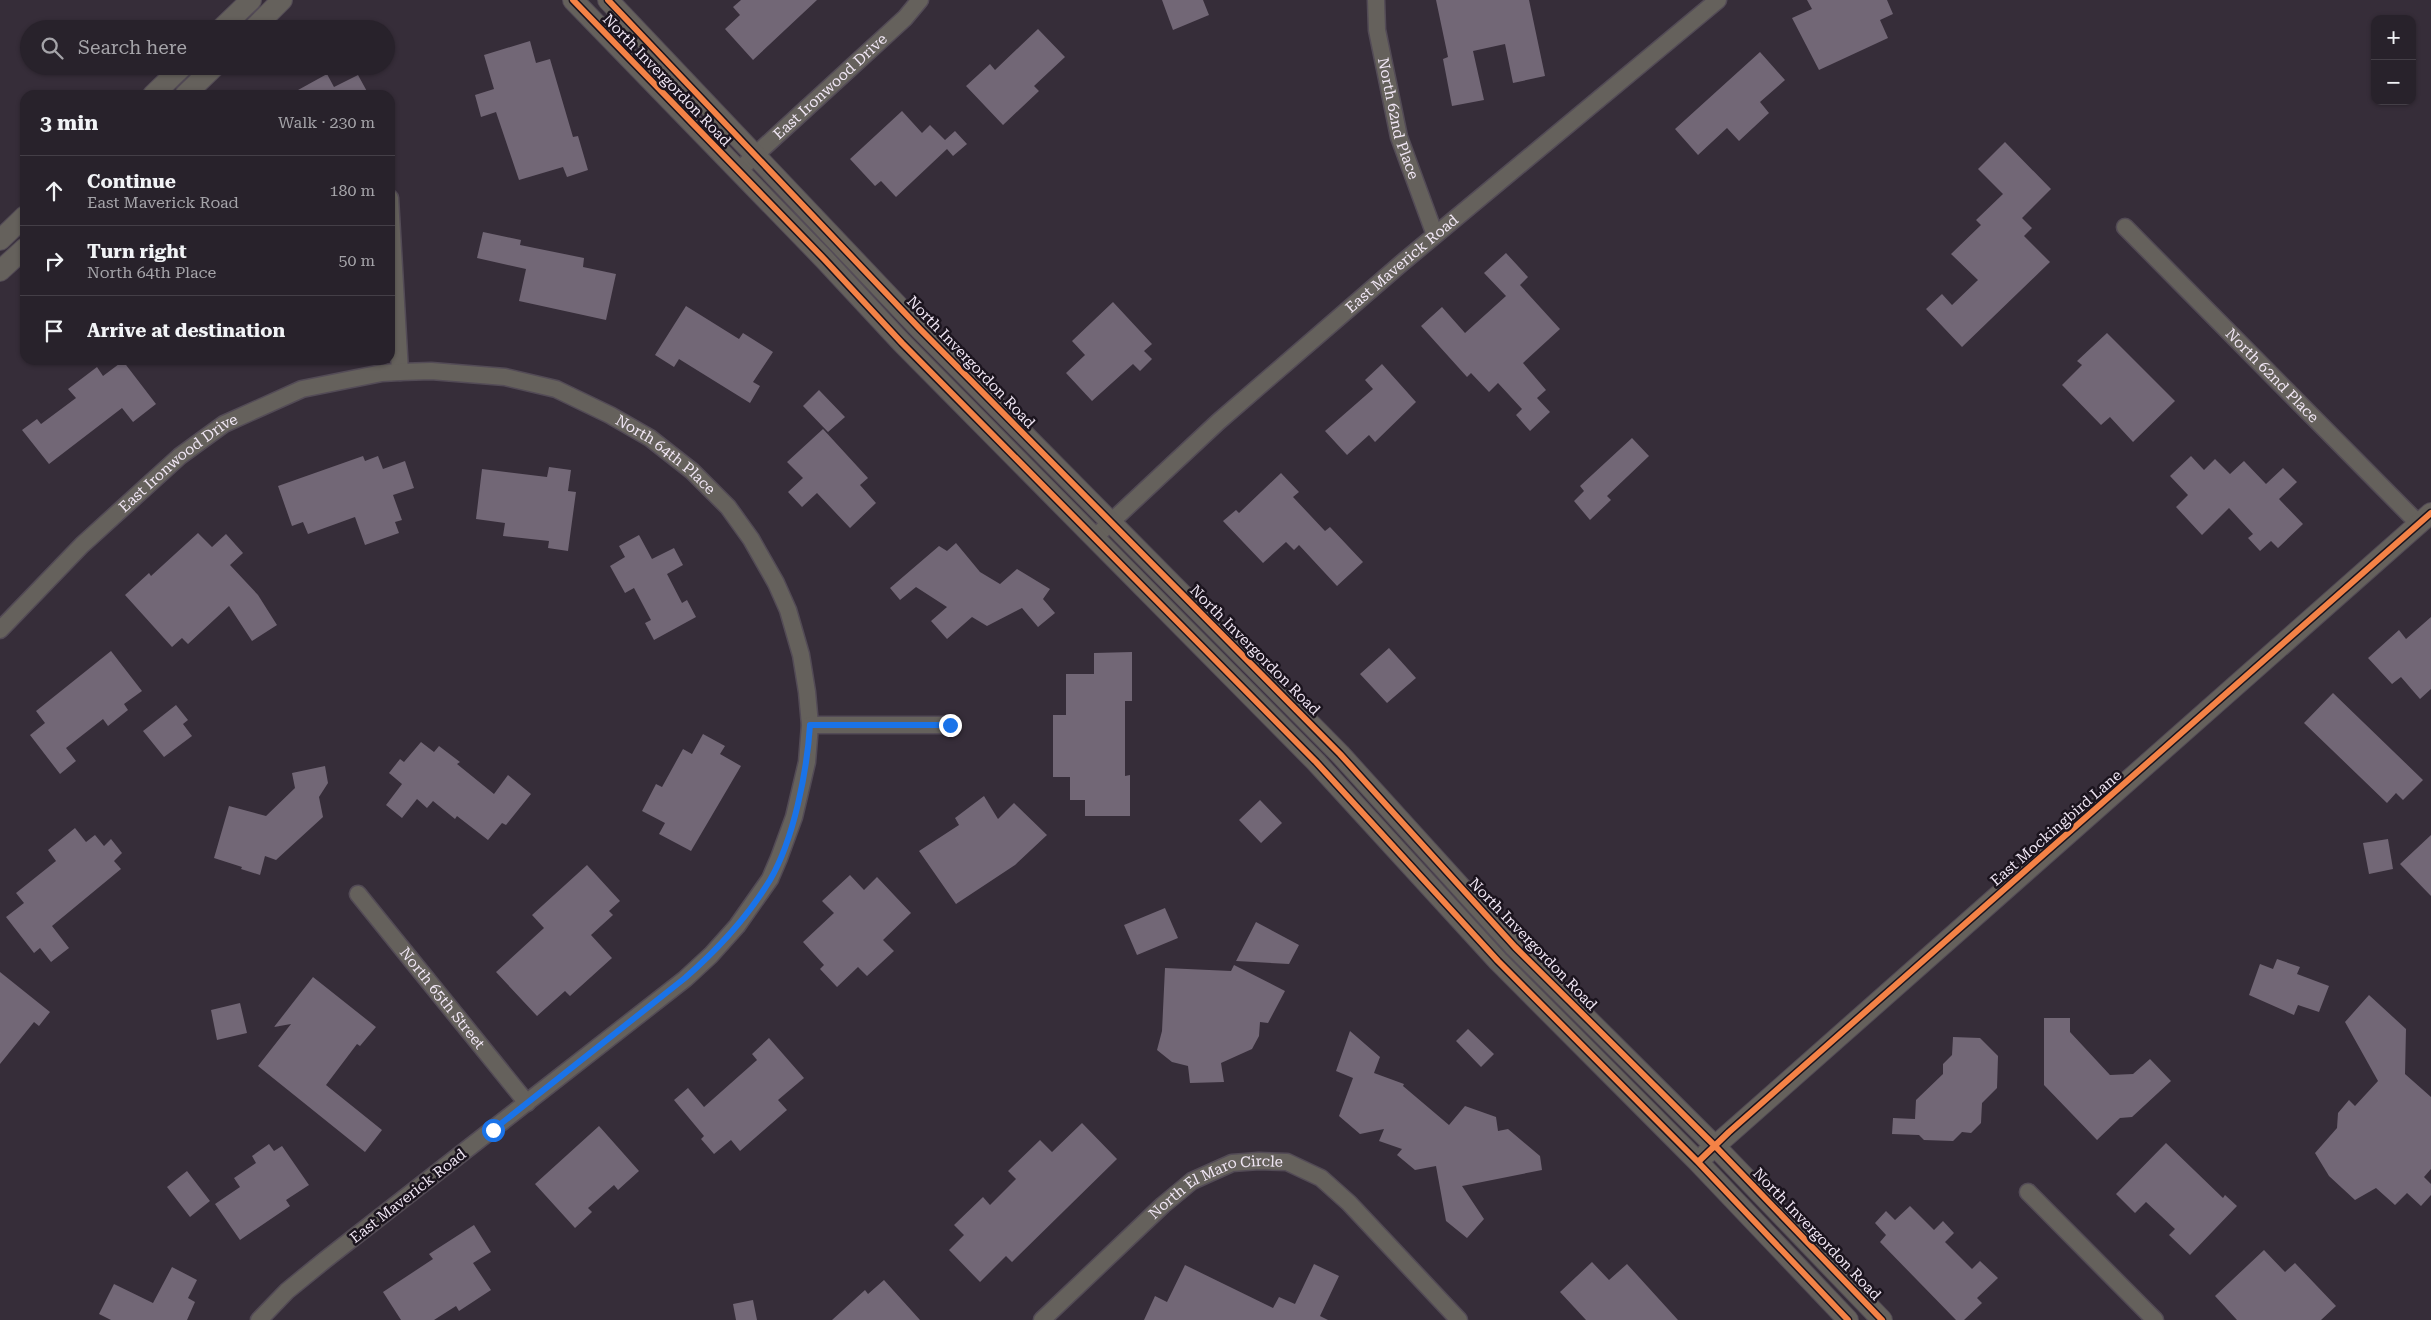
<!DOCTYPE html>
<meta charset="utf-8">
<style>
body{margin:0;font-family:"Roboto Serif",serif;background:#342f37;color:#f1f3f6}
.controls{position:absolute;right:15px;top:15px;display:grid;overflow:hidden;border-radius:10px;box-shadow:0 1px 4px #0004}
.controls button{width:45px;height:45px;display:grid;place-items:center;padding:0;border:0;border-bottom:1px solid #443f47;background:#28222b;color:#f1f3f6;font:25px sans-serif}
.stop{position:absolute;width:15px;height:15px;margin:-11px;border:4px solid #1a73e8;border-radius:50%;background:#fff}
.stop.end{background:#1a73e8;border-color:#fff;box-shadow:0 1px 5px #0008}
.list{margin:0;padding:0;list-style:none}
h2{display:flex;justify-content:space-between;align-items:center;height:65px;margin:0;padding:0 20px;font-size:21px}
h2 small{font-size:16px;font-weight:400;color:#a5a4a9}
.list li{display:grid;grid-template-columns:32px 1fr auto;gap:15px;align-items:center;box-sizing:border-box;height:70px;padding:0 20px;border-top:1px solid #443f47}
.list b{display:block;font-size:19px;white-space:nowrap}
.list p{margin:0;font-size:16px;white-space:nowrap;color:#a5a4a9}
.list em{font-size:16px;font-style:normal;color:#a5a4a9}
.icon{flex:none;width:28px;height:28px;fill:none;stroke:currentColor;stroke-width:2;stroke-linecap:round;stroke-linejoin:round}
.map{position:relative;flex:none;width:2431px;height:1320px;overflow:hidden}
.search{position:absolute;background:#28222b;box-shadow:0 1px 4px #0004;left:20px;top:20px;width:375px;height:55px;display:flex;align-items:center;gap:12px;box-sizing:border-box;padding:0 18px;border-radius:28px;color:#a5a4a9;font-size:19px}
.panel{position:absolute;background:#28222b;box-shadow:0 1px 4px #0004;left:20px;top:90px;width:375px;height:275px;border-radius:15px}
.map>svg:first-child{display:block}
</style>
<div class="map">
<svg width="2431" height="1320" viewBox="0 0 2431 1320">
<rect width="100%" height="100%" fill="#362d39"/>
<path fill="#726776" d="M741,0H817L753,60L725,29L740,15L733,7Z
M1162,0H1203L1209,15L1173,30Z
M1436,0H1529L1545,76L1513,83L1505,44L1473,51L1484,100L1452,106L1443,59L1448,57Z
M1807,0H1887L1893,14L1880,20L1888,38L1819,70L1792,18L1812,9Z
M1038,29L1065,57L1034,86L1039,91L1003,125L966,86L990,64L995,70Z
M530,41L536,63L550,59L573,137L578,136L588,170L567,177L563,167L519,180L496,112L481,117L475,95L494,89L484,55Z
M1760,52L1785,80L1760,102L1769,113L1739,141L1727,128L1698,155L1675,129Z
M327,74L334,87L358,75L369,95H289Z
M902,111L922,133L930,125L945,140L955,131L967,144L953,156L947,149L896,197L881,181L875,186L850,159Z
M2005,142L2051,189L2022,218L2032,228L2024,236L2050,262L1962,347L1926,309L1942,294L1952,305L1978,280L1951,254L1981,225L1976,220L2003,194L1978,169Z
M483,232L521,240L520,245L584,258L583,267L616,274L606,320L519,301L526,269L477,258Z
M1506,253L1528,277L1520,285L1560,329L1523,363L1546,390L1537,398L1550,412L1530,431L1516,415L1522,409L1498,383L1489,392L1471,373L1467,377L1421,326L1442,307L1465,333L1506,296L1484,273Z
M1113,302L1152,344L1144,351L1152,359L1140,371L1133,364L1092,401L1066,373L1085,355L1072,341Z
M686,306L739,339L743,333L773,352L753,382L760,386L750,403L679,359L674,367L655,355Z
M2107,333L2175,401L2133,442L2110,417L2101,425L2062,385L2082,365L2077,361Z
M123,361L156,404L133,422L122,408L49,464L22,430L37,419L41,424L76,398L68,389L97,367L103,376Z
M1382,364L1416,402L1375,442L1369,435L1347,455L1325,431L1373,389L1365,380Z
M819,390L845,417L828,432L803,406Z
M823,429L868,478L860,485L876,503L850,528L817,493L802,507L788,492L803,478L787,462Z
M1632,438L1649,456L1607,496L1611,500L1590,520L1574,501L1584,491L1580,486Z
M363,456L365,461L378,456L383,469L405,461L414,488L393,495L402,520L395,522L399,533L365,545L355,517L308,534L303,522L292,526L278,486Z
M2191,456L2204,470L2215,459L2230,474L2244,461L2266,484L2283,468L2297,482L2279,499L2303,524L2278,548L2271,541L2260,551L2248,538L2253,534L2229,508L2202,535L2176,507L2188,495L2170,476Z
M549,467L571,470L568,491L576,492L568,551L548,548L549,541L503,536L505,523L476,519L482,469L547,477Z
M1281,473L1299,492L1293,497L1325,531L1330,527L1363,562L1337,586L1299,545L1294,550L1286,542L1263,563L1223,521L1236,510L1239,513Z
M198,533L212,547L226,534L243,553L230,565L258,595L277,625L252,641L229,606L188,644L182,638L172,647L125,595L149,573L151,576Z
M639,535L652,559L674,548L683,565L667,574L682,603L687,600L696,617L654,640L645,623L651,620L634,588L625,593L610,566L625,557L619,546Z
M956,543L980,572L1000,584L1017,569L1050,589L1043,599L1055,613L1038,627L1022,608L987,626L972,617L947,639L931,621L947,607L916,587L900,600L890,588L939,546L947,551Z
M2431,617V689L2420,699L2401,677L2392,684L2368,658L2399,630L2406,639Z
M1389,648L1416,678L1387,703L1360,674Z
M111,651L142,691L124,704L128,710L108,726L103,719L66,748L76,761L60,774L30,735L45,723L36,711Z
M1132,652V701H1125V776L1130,775V816H1085V800H1070V777H1053V715H1066V674H1094V653Z
M2333,693L2423,780L2403,800L2396,793L2387,803L2304,723Z
M176,705L188,720L183,724L192,736L164,757L143,731Z
M703,734L725,746L720,754L741,766L691,851L659,834L665,823L642,811L656,784L662,787L683,749L692,754Z
M421,742L434,752L439,746L460,762L457,764L494,794L508,775L531,794L506,825L502,823L488,840L457,816L455,819L433,801L427,808L417,799L402,818L386,805L402,784L389,773L400,759L404,762Z
M325,766L328,783L319,797L323,817L276,860L265,856L260,875L241,869L242,867L214,858L229,806L266,816L295,788L292,773Z
M984,796L998,819L1014,803L1047,835L1015,865L956,904L919,851L959,825L955,818Z
M1260,800L1282,823L1261,843L1239,820Z
M75,828L86,842L95,835L104,846L111,839L122,853L114,861L121,869L52,926L69,948L51,962L40,948L34,953L6,917L24,903L16,893L56,861L48,850Z
M2431,835V896L2400,864Z
M2388,839L2393,869L2369,874L2363,843Z
M587,865L620,901L609,911L613,915L591,935L612,958L570,996L565,991L537,1016L496,972L544,928L532,915Z
M850,875L864,890L877,877L911,913L883,940L894,951L867,976L858,967L837,987L820,969L824,965L803,942L834,913L822,901Z
M1165,908L1178,938L1137,955L1124,925Z
M1256,922L1299,945L1289,964L1236,961Z
M2277,959L2300,967L2297,974L2329,986L2319,1012L2298,1005L2294,1015L2249,995L2260,964L2273,969Z
M1234,965L1285,991L1268,1023L1260,1022L1259,1036L1252,1049L1221,1063L1224,1082L1190,1083L1188,1066L1172,1062L1157,1050L1162,1031L1165,968L1231,971Z
M0,972L50,1012L39,1026L34,1022L0,1064Z
M313,977L376,1027L360,1046L357,1044L326,1085L382,1130L365,1152L258,1066L291,1024L274,1027Z
M2369,995L2406,1029L2405,1074L2431,1097V1169L2424,1177L2431,1184V1195L2421,1206L2407,1193L2395,1205L2376,1188L2355,1200L2329,1176L2315,1153L2337,1128L2338,1113L2349,1100L2355,1106L2378,1081L2345,1022Z
M240,1003L247,1033L217,1040L211,1010Z
M2044,1018H2070V1032L2110,1075L2133,1074L2150,1059L2171,1081L2132,1117L2120,1118L2097,1140L2044,1085Z
M1468,1029L1494,1054L1481,1067L1456,1041Z
M1350,1031L1380,1057L1374,1073L1404,1084L1403,1086L1449,1125L1465,1106L1496,1117L1498,1131L1508,1129L1540,1156L1542,1170L1462,1186L1484,1219L1467,1238L1446,1221L1436,1166L1415,1170L1397,1155L1402,1149L1379,1141L1384,1129L1360,1134L1339,1116L1353,1078L1336,1071Z
M1953,1037L1980,1038L1998,1056L1997,1088L1982,1103L1981,1123L1971,1133L1962,1132L1953,1141L1924,1140L1919,1135L1892,1134L1893,1118L1915,1119L1916,1100L1943,1074V1064L1952,1055Z
M769,1038L804,1078L778,1100L787,1110L740,1151L731,1140L714,1154L701,1139L704,1136L674,1100L688,1088L704,1107L757,1060L752,1054Z
M1082,1123L1117,1159L1012,1262L1006,1256L980,1282L949,1250L964,1235L954,1225L983,1197L990,1205L1016,1179L1008,1171L1040,1140L1052,1152Z
M599,1126L639,1171L618,1190L614,1185L588,1208L592,1212L575,1228L535,1184Z
M2166,1143L2223,1198L2225,1195L2237,1206L2190,1255L2169,1235L2175,1229L2146,1202L2135,1213L2116,1194Z
M269,1144L274,1151L282,1146L309,1185L286,1200L290,1206L240,1240L215,1204L240,1187L234,1178L256,1163L252,1156Z
M187,1171L210,1201L190,1217L167,1187Z
M1910,1206L1934,1230L1943,1221L1954,1233L1945,1242L1972,1269L1980,1261L1998,1278L1977,1298L1982,1303L1964,1320H1956L1880,1242L1886,1235L1875,1223L1886,1211L1895,1220Z
M474,1225L491,1252L473,1263L491,1290L459,1311L456,1306L434,1320H401L383,1292L433,1259L429,1254Z
M2264,1250L2285,1272L2295,1263L2336,1306L2321,1320H2237L2215,1296Z
M1592,1262L1609,1280L1627,1264L1678,1320H1586L1560,1292Z
M1314,1264L1339,1276L1320,1316L1328,1320H1144L1155,1296L1167,1302L1185,1265L1273,1308L1279,1297L1295,1304Z
M172,1267L197,1280L188,1298L195,1302L187,1320H111L99,1314L114,1284L153,1303Z
M884,1280L920,1320H832L865,1290L868,1294Z
M753,1300L757,1320H736L733,1304Z"/>
<g fill="none" stroke-linecap="round" stroke-linejoin="round">
<defs>
<g id="minor">
<path id="s1" d="M1376,0L1377,30L1399,137L1435,235"/>
<path id="s2" d="M738,171L905,18L920,0"/>
<path d="M390,198L400,372"/>
<path id="s3" d="M2125,227L2419,524"/>
<path id="s4" d="M1095,537L1218,422L1403,262L1718,0"/>
<path id="s5" d="M0,630L82,545L180,456L224,424L302,389L382,373L400,372L431,371L505,377L556,389L610,415L650,438L692,471L728,507L751,539L776,583L788,610L801,655L807,692L810,725L807,762L794,817L779,858L770,879L737,926L711,955L685,979L325,1260L287,1291L259,1320"/>
<path d="M810,725H950"/>
<path id="s6" d="M358,894L527,1103"/>
<path d="M2028,1192L2155,1320"/>
<path id="s7" d="M1042,1320L1163,1205L1192,1181L1232,1163L1259,1161L1287,1162L1321,1178L1349,1203L1459,1320"/>
</g>
<path id="tertiary" d="M573,0L824,259L902,343L1316,762L1498,961L1698,1162L1848,1320
M608,0L920,329L1340,754L1515,947L1715,1146L1882,1320
M221,29L251,0
M253,29L282,0
M153,95L183,66
M185,95L215,66
M0,240L25,216
M0,271L25,248
M1706,1154L2431,513"/>
</defs>
<use href="#minor" stroke="#534b56" stroke-width="19"/>
<use href="#tertiary" stroke="#534b56" stroke-width="22"/>
<use href="#minor" stroke="#65615c" stroke-width="16"/>
<use href="#tertiary" stroke="#65615c" stroke-width="20"/>
<defs>
<path id="cycleway" d="M573,0L824,259L902,343L1316,762L1498,961L1698,1162L1848,1320
M608,0L920,329L1340,754L1515,947L1715,1146L1882,1320
M1698,1162L1729,1132L2431,513"/>
</defs>
<use href="#cycleway" stroke="#1b141e" stroke-width="9"/>
<use href="#cycleway" stroke="#f48246" stroke-width="6"/>
</g>
<g fill="none" stroke-linecap="round" stroke-linejoin="round">
<path stroke="#1a73e8" stroke-width="6" d="M493,1130L685,978C717,950 747,918 770,880C794,839 807,771 810,725H950"/>
</g>
<g text-anchor="middle" dominant-baseline="central" stroke-width="5" stroke-linejoin="round" paint-order="stroke">
<g font-size="15" fill="#f0e6f4" stroke="#1b141e">
<text transform="translate(667 80) rotate(46)">North Invergordon Road</text>
<text stroke="none"><textPath href="#s2" startOffset="125">East Ironwood Drive</textPath></text>
<text stroke="none"><textPath href="#s1" startOffset="121">North 62nd Place</textPath></text>
<text stroke="none"><textPath href="#s4" startOffset="411">East Maverick Road</textPath></text>
<text transform="translate(971 362) rotate(46)">North Invergordon Road</text>
<text stroke="none"><textPath href="#s3" startOffset="209">North 62nd Place</textPath></text>
<text stroke="none"><textPath href="#s5" startOffset="776">North 64th Place</textPath></text>
<text stroke="none"><textPath href="#s5" startOffset="245">East Ironwood Drive</textPath></text>
<text transform="translate(1255 650) rotate(45)">North Invergordon Road</text>
<text transform="translate(2056 828) rotate(-41)">East Mockingbird Lane</text>
<text transform="translate(1533 944) rotate(46)">North Invergordon Road</text>
<text stroke="none"><textPath href="#s6" startOffset="134">North 65th Street</textPath></text>
<text stroke="none"><textPath href="#s7" startOffset="225">North El Maro Circle</textPath></text>
<text transform="translate(408 1196) rotate(-38)">East Maverick Road</text>
<text transform="translate(1817 1234) rotate(46)">North Invergordon Road</text>
</g>
</g>
</svg>
<div class="controls">
<button>+</button>
<button>−</button>
</div>
<div class="stop" style="left:493px;top:1130px"></div>
<div class="stop end" style="left:950px;top:725px"></div>
<div class="search"><svg class="icon" aria-label="search" viewBox="0 0 24 24"><circle cx="10" cy="10" r="6"/><path d="M15 15l6 6"/></svg>Search here</div>
<section class="panel">
<h2>3 min<small>Walk · 230 m</small></h2>
<ul class="list">
<li><svg class="icon" aria-label="ahead" viewBox="0 0 24 24"><path d="M12 20V5M6 11l6-6 6 6"/></svg><div><b>Continue</b><p>East Maverick Road</p></div><em>180 m</em></li>
<li><svg class="icon" aria-label="right" viewBox="0 0 24 24"><path d="M7 20v-9h11M14 6l5 5-5 5"/></svg><div><b>Turn right</b><p>North 64th Place</p></div><em>50 m</em></li>
<li><svg class="icon" aria-label="arrive" viewBox="0 0 24 24"><path d="M6 21V4h12l-3 4 3 4H6"/></svg><div><b>Arrive at destination</b></div></li>
</ul>
</section>
</div>
